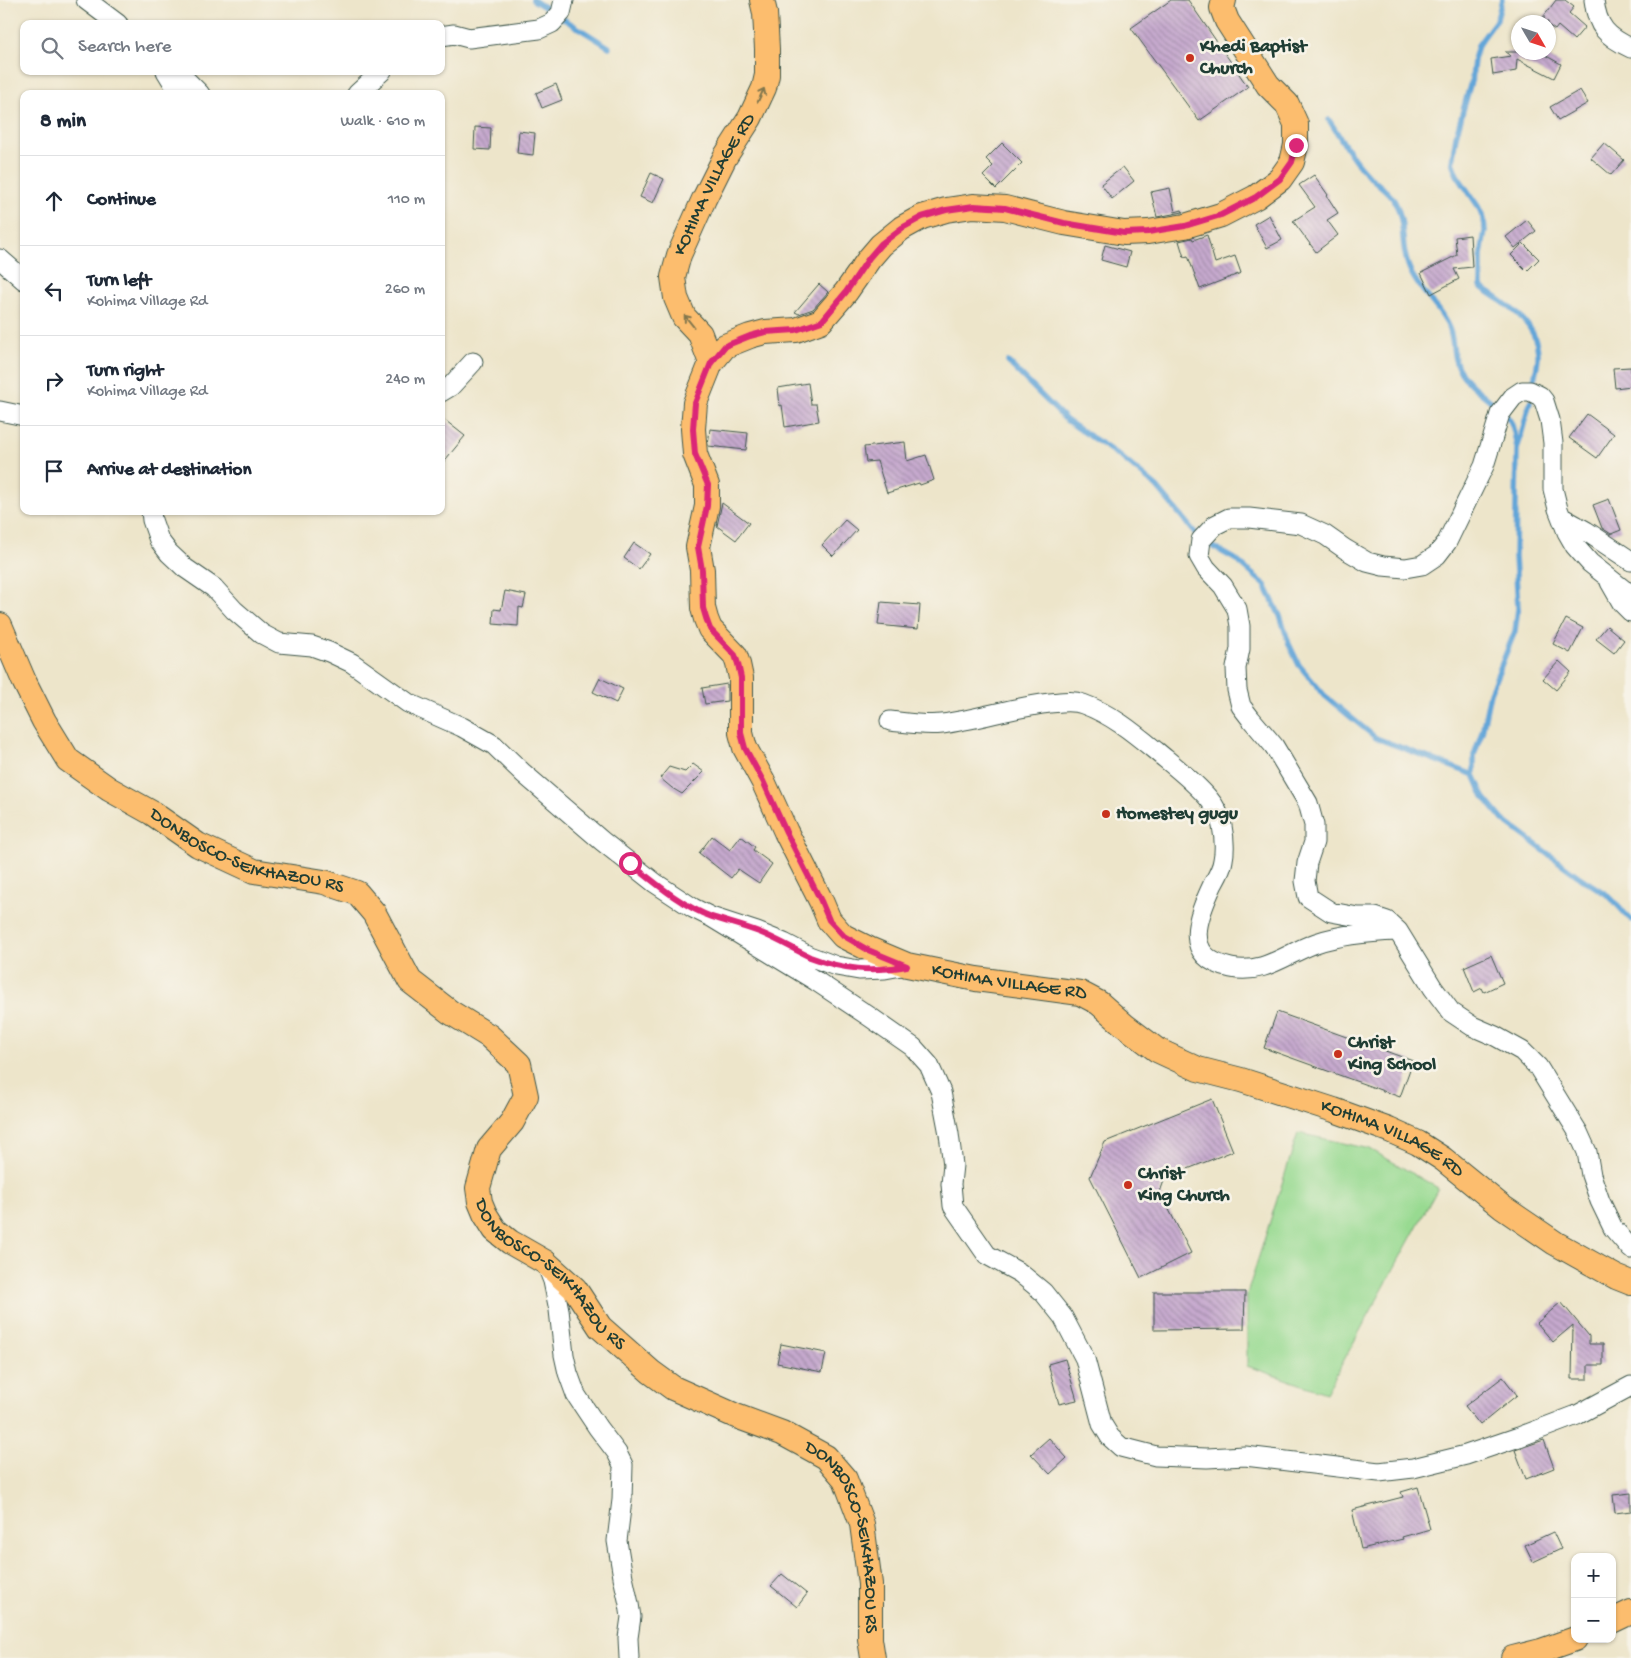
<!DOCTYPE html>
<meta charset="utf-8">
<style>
body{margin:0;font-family:"Gochi Hand",sans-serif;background:#f2f2f3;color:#1f2937}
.controls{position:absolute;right:15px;bottom:15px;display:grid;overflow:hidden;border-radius:10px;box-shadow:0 1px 4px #0004}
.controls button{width:45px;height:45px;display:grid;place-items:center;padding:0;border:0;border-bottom:1px solid #e0e1e3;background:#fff;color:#1f2937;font:25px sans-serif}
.compass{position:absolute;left:1511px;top:15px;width:45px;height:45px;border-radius:50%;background:#fff;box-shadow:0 1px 4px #0004;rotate:129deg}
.stop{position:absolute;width:15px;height:15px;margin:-11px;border:4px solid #db2777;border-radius:50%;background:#fff}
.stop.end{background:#db2777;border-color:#fff;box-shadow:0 1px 5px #0008}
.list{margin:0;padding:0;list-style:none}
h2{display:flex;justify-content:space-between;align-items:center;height:65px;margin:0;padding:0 20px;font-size:21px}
h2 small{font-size:16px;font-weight:400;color:#747a83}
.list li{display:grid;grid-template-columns:32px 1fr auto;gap:15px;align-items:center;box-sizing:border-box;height:90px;padding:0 20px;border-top:1px solid #e0e1e3}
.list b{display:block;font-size:19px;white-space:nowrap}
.list p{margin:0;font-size:16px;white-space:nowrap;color:#747a83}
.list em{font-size:16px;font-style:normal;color:#747a83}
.icon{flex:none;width:28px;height:28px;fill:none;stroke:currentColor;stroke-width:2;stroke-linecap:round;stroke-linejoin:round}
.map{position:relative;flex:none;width:1631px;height:1658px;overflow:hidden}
.search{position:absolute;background:#fff;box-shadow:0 1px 4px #0004;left:20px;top:20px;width:425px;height:55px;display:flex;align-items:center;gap:12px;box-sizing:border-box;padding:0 18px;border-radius:10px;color:#747a83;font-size:19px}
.panel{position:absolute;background:#fff;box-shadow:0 1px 4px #0004;left:20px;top:90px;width:425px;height:425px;border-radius:10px}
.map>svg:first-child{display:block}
</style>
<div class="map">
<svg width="1631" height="1658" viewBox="0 0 1631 1658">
<defs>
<pattern id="building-back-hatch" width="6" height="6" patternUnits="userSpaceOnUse" patternTransform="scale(1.25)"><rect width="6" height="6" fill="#c6a9ce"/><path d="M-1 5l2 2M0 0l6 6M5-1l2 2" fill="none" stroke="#a08ba8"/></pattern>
</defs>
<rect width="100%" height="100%" fill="#f7f3e8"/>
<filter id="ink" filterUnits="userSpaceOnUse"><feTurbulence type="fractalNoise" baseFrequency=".02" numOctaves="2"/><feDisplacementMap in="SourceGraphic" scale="10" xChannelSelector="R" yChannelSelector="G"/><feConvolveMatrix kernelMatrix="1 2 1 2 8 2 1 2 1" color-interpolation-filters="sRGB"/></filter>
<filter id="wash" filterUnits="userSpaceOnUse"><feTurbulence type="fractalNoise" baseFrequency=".0096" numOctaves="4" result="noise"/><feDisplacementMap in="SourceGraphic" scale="20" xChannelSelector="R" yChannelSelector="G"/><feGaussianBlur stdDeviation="1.12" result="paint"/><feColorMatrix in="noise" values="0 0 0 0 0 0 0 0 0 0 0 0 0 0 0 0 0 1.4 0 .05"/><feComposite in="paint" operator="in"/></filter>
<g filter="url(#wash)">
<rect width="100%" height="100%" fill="#ede5ca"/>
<path fill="#98da91" stroke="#5c8c62" d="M1298,1133L1370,1149L1438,1188L1326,1393L1247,1366V1294Z"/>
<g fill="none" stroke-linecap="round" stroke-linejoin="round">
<path stroke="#64a6d8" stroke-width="5.5" d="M533,0L609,47
M1502,0L1497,19L1478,45L1474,60L1472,78L1456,136L1452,162L1457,175L1478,206L1484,219L1485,231L1481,255V287C1504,303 1537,321 1538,353C1539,362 1535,372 1534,381
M1329,120C1341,138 1351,158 1366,173C1375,183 1389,190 1395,202C1406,222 1400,244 1408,265C1416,289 1439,305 1449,328C1455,342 1451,358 1460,371C1472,391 1495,400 1509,419C1514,425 1515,439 1517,448
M1008,362L1066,420L1121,457L1157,487L1201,540L1235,559L1265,585L1281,618L1289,644L1299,665L1325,696L1376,738L1474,775
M1530,402L1517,450L1515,556L1518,608L1515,631L1490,693L1482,732L1474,755V775L1484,797L1503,820L1578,876L1609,896L1631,920"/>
</g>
<g id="blocks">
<path fill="url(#building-back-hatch)" d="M1171,0H1188L1248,87L1199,121L1131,28Z
M1556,0H1565L1574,7L1569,13L1585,27L1574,40L1558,26L1555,30L1548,25V22L1544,21V16Z
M1505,52H1539L1561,64L1554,78L1517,59L1516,71L1493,75L1491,59L1511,56Z
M556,84L562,100L542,108L536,93Z
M1580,90L1588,103L1558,120L1550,107Z
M475,127L491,128L490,150L474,149Z
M519,131L535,133L533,155L517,153Z
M1002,143L1022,163L996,189L983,176L993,166L986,159Z
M1604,143L1624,160L1611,175L1591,158Z
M1123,167L1134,181L1112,199L1101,184Z
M651,173L664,179L653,203L640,197Z
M1314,175L1328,195L1327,196L1338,213L1327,220L1338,235L1316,252L1293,221L1315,207L1299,185Z
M1170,188L1175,212L1182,210L1183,212L1157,217L1151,192Z
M1269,215L1282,240L1267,248L1254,224Z
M1527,220L1536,231L1515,248L1506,237Z
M1207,235L1215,263L1235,256L1241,273L1200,289L1188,256L1184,257L1179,241L1192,238L1193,240Z
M1470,235L1472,267L1454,269L1459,279L1431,294L1421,273L1457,255L1455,237Z
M1523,243L1539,259L1527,271L1511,255Z
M1105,245L1130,252L1126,267L1101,260Z
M819,284L828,292L813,309L799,314L795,312Z
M1631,367V386L1615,388L1613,368Z
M808,383L811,404H816L819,421L785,427L782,405L780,406L778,388Z
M1587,414L1614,434L1597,458L1569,438Z
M441,417L465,436L441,465Z
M710,429L748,433L746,450L708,446Z
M905,442L907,461L926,455L934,480L920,485L919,483L887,493L877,461L866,462L864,447Z
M1609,499L1621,530L1611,534L1602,528L1593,505Z
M722,503L749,523L736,540L717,526Z
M845,520L857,530L833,556L822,545Z
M634,543L650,554L639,569L624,558Z
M505,591L526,595L523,608L519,607L518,626L493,624L494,609L501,610Z
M881,602L920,605L918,629L878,625Z
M1566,619L1583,628L1570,653L1553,644Z
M1607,626L1624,640L1614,653L1596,639Z
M1559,661L1571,672L1556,690L1543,679Z
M600,678L623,689L616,703L593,692Z
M727,684V701L705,704L702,688Z
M693,764L704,772L682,794L672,788L660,778L669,767L685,772Z
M712,836L730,850L741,836L755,847L753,850L772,864L759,883L738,869L731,878L699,853Z
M1491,955L1503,983L1484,992L1482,988L1474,992L1464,967Z
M1277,1012L1413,1061L1400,1097L1264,1048Z
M1212,1099L1233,1151L1165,1178L1160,1192L1191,1253L1141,1278L1090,1177L1105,1142Z
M1154,1292H1245L1244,1329L1154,1330Z
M1561,1302L1589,1336V1344H1603V1365H1588V1379H1572L1573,1325L1553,1342L1537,1323Z
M781,1344L826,1353L822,1372L777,1363Z
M1065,1359L1077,1400L1059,1404L1048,1364Z
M1503,1377L1517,1395L1480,1425L1465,1406Z
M1049,1438L1067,1458L1050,1474L1031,1454Z
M1544,1440L1554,1468L1526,1479L1515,1450Z
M1418,1487L1430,1529L1402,1537L1403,1539L1361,1549L1352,1510L1403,1497L1401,1492Z
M1631,1493V1511L1615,1513L1613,1495Z
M1553,1532L1561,1549L1533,1562L1525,1545Z
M782,1574L807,1594L797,1607L771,1586Z"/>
</g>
</g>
<g filter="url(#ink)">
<use href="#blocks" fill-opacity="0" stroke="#3e564a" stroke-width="1"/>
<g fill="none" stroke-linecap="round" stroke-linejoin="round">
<defs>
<path id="minor" d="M86,0L118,24
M1594,0C1597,27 1607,37 1631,48
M441,36L454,34L469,38L539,29L552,23L561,13L564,0
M166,71L180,94
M177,71L200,94
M357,94L382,71
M0,259L24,280
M441,392L451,386L473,362
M0,411L24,416
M151,511L152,520L159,540L169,553L185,568L214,588L234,610L262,634L279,643L312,646L329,652L352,663L408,703L462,727L494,745L523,773L602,841L655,883L693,908L711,917L757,932L784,943L809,956L836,966L859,970L885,969L907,965
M1561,517L1586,531L1631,561
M1610,582L1622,603L1631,612
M1631,593L1624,590L1590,563L1575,546L1567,532L1558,509L1553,489V443L1550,420L1544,401L1540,396L1530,391H1522L1513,397L1500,414L1484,466L1447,542L1437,555L1422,565L1405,568L1383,566L1367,562L1345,549L1325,535L1301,524L1249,518H1229L1215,525L1201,540L1199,556L1206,568L1223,586L1237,609L1240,626V649L1236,668L1237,690L1241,706L1251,719L1274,746L1308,803L1314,825V842L1307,863L1305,881L1308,897L1331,912L1358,917H1375L1387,921L1398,931L1433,988L1451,1012L1472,1026L1495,1036L1522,1051L1538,1067L1578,1132L1587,1152L1591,1175L1600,1201L1613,1228L1631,1249
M890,721C908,723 925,726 942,724C979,719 1014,707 1050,703C1062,702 1072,700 1083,704C1111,714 1134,733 1156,751C1174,766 1194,781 1209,799C1215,806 1220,817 1222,826C1224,836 1225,850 1223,860C1222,869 1217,877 1213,884C1197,918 1181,957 1231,968C1264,975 1287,953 1316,943C1342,934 1371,932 1398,931
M711,917L816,981L870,1017L913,1047L929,1065L941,1092L949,1134L953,1165L951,1184L953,1206L987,1255L1020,1273L1043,1292L1063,1317L1085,1359L1102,1424L1110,1437L1121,1447L1156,1456L1207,1458L1245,1456L1379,1472L1413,1468L1466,1455L1519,1437L1577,1415L1631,1386
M546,1263L553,1281L559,1310L564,1355L568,1373L576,1395L598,1428L617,1453L623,1465L622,1500L617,1541L623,1577L629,1604L631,1617L628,1638L629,1658"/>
<g id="major">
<path id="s1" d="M1224,0L1222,8L1227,21L1268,85L1287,104L1296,124V145L1292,162L1280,179L1256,197L1221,215L1185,226L1148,232L1124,233L1064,223L1005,208L973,206L946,210L922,217L902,228L881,245L869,259L846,292L821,321L796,330L765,332L750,336L725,346L711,363L695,403L693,429L695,454L707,485V506L698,547L702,570L703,608L706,619L710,629L735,655L738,664L741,678V733L745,748L763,781L786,832L821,901L829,920L843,936L869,949L907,965L976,979L1080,993L1099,1003L1124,1025L1157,1050L1198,1069L1241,1080L1334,1110L1389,1130L1418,1143L1443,1159L1502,1207L1555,1243L1616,1277L1631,1283"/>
<path id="s2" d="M711,363L700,334L684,317L676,298L673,277L679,255L704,199L725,157L750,118L764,88L767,75V49L765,13L762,0"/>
<path id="s3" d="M0,625L24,681L44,721L68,760L109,789L152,813L198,845L254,871L324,882L357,893L374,913L410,981L450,1012L489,1036L519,1064L526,1096L512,1122L489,1149L478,1188L480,1202L485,1214L495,1230L510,1242L545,1262L575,1289L600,1327L651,1372L673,1388L736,1416L782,1433L826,1457L845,1479L862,1524L870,1584V1639L873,1658"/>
<path d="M1612,1621L1631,1612"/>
<path d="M1513,1658L1541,1651L1575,1639"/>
</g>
</defs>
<use href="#minor" stroke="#3e564a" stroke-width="21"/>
<use href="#major" stroke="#3e564a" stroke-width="26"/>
<use href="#minor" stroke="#fff" stroke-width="19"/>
<use href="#major" stroke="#fcbd6e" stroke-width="24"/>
</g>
<defs><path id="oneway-shaft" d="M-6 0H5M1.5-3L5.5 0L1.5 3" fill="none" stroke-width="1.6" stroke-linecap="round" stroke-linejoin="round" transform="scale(1.25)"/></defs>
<g stroke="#82774e">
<use href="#oneway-shaft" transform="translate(761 95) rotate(-65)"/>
<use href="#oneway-shaft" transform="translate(689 321) rotate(-129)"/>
</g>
</g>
<g fill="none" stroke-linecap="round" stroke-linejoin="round" filter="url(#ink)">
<path stroke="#db2777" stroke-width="6" d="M630,863C654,882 683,907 712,917C727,922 743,926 759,932C777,939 793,949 810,957C844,970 871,972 907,966L868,950L844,936L829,920L821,901L786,832L763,781L745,748L741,733V678L738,664L735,655L710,629L706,618L703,608L702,570L698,547L707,506L708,485L695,454L693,429L695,403L711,363L725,346L750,336L765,332L796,330L822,321L846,292L869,258L881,244L902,228L922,217L946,210L974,206L1005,208L1064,223L1124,233L1148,232L1185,226L1221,215L1256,197L1280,179L1292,162L1296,145"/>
</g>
<g fill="#c8321e" stroke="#f7f3e8" stroke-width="2">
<circle cx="1190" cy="58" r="5"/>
<circle cx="1106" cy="814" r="5"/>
<circle cx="1338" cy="1054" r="5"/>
<circle cx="1128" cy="1185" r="5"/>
</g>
<g text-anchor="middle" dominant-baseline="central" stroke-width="5" stroke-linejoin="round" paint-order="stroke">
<g font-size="19" font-weight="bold" fill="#1f3d34" stroke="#f7f3e8" text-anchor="start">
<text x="1200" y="47">Khedi Baptist<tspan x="1200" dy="22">Church</tspan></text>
<text x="1116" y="814">Homestey gugu</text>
<text x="1348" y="1043">Christ<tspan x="1348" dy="22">King School</tspan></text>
<text x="1138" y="1174">Christ<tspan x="1138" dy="22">King Church</tspan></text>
</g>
<g font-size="19" fill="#1f3d34" stroke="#f7f3e8">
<text stroke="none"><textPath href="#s2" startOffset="198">KOHIMA VILLAGE RD</textPath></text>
<text stroke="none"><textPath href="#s3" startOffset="355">DONBOSCO-SEIKHAZOU RS</textPath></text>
<text stroke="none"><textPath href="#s1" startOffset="1641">KOHIMA VILLAGE RD</textPath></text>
<text stroke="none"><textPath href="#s1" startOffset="2061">KOHIMA VILLAGE RD</textPath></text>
<text stroke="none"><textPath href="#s3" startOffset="970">DONBOSCO-SEIKHAZOU RS</textPath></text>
<text stroke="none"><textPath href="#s3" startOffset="1390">DONBOSCO-SEIKHAZOU RS</textPath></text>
</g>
</g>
</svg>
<div class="controls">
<button>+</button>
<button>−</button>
</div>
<svg class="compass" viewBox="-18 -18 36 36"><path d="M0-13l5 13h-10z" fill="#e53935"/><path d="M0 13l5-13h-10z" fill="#747a83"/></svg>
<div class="stop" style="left:630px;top:863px"></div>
<div class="stop end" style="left:1296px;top:145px"></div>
<div class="search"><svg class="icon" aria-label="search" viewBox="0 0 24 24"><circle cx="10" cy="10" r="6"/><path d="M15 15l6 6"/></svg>Search here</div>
<section class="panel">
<h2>8 min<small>Walk · 610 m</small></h2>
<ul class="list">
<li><svg class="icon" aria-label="ahead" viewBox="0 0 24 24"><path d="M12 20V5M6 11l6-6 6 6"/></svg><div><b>Continue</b></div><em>110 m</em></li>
<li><svg class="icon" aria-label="left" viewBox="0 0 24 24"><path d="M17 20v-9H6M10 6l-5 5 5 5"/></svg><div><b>Turn left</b><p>Kohima Village Rd</p></div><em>260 m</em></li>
<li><svg class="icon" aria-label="right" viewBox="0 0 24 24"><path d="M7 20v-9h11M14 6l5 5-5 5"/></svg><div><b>Turn right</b><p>Kohima Village Rd</p></div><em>240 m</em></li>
<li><svg class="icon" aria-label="arrive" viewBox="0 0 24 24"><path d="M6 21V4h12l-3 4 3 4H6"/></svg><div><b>Arrive at destination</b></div></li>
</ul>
</section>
</div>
